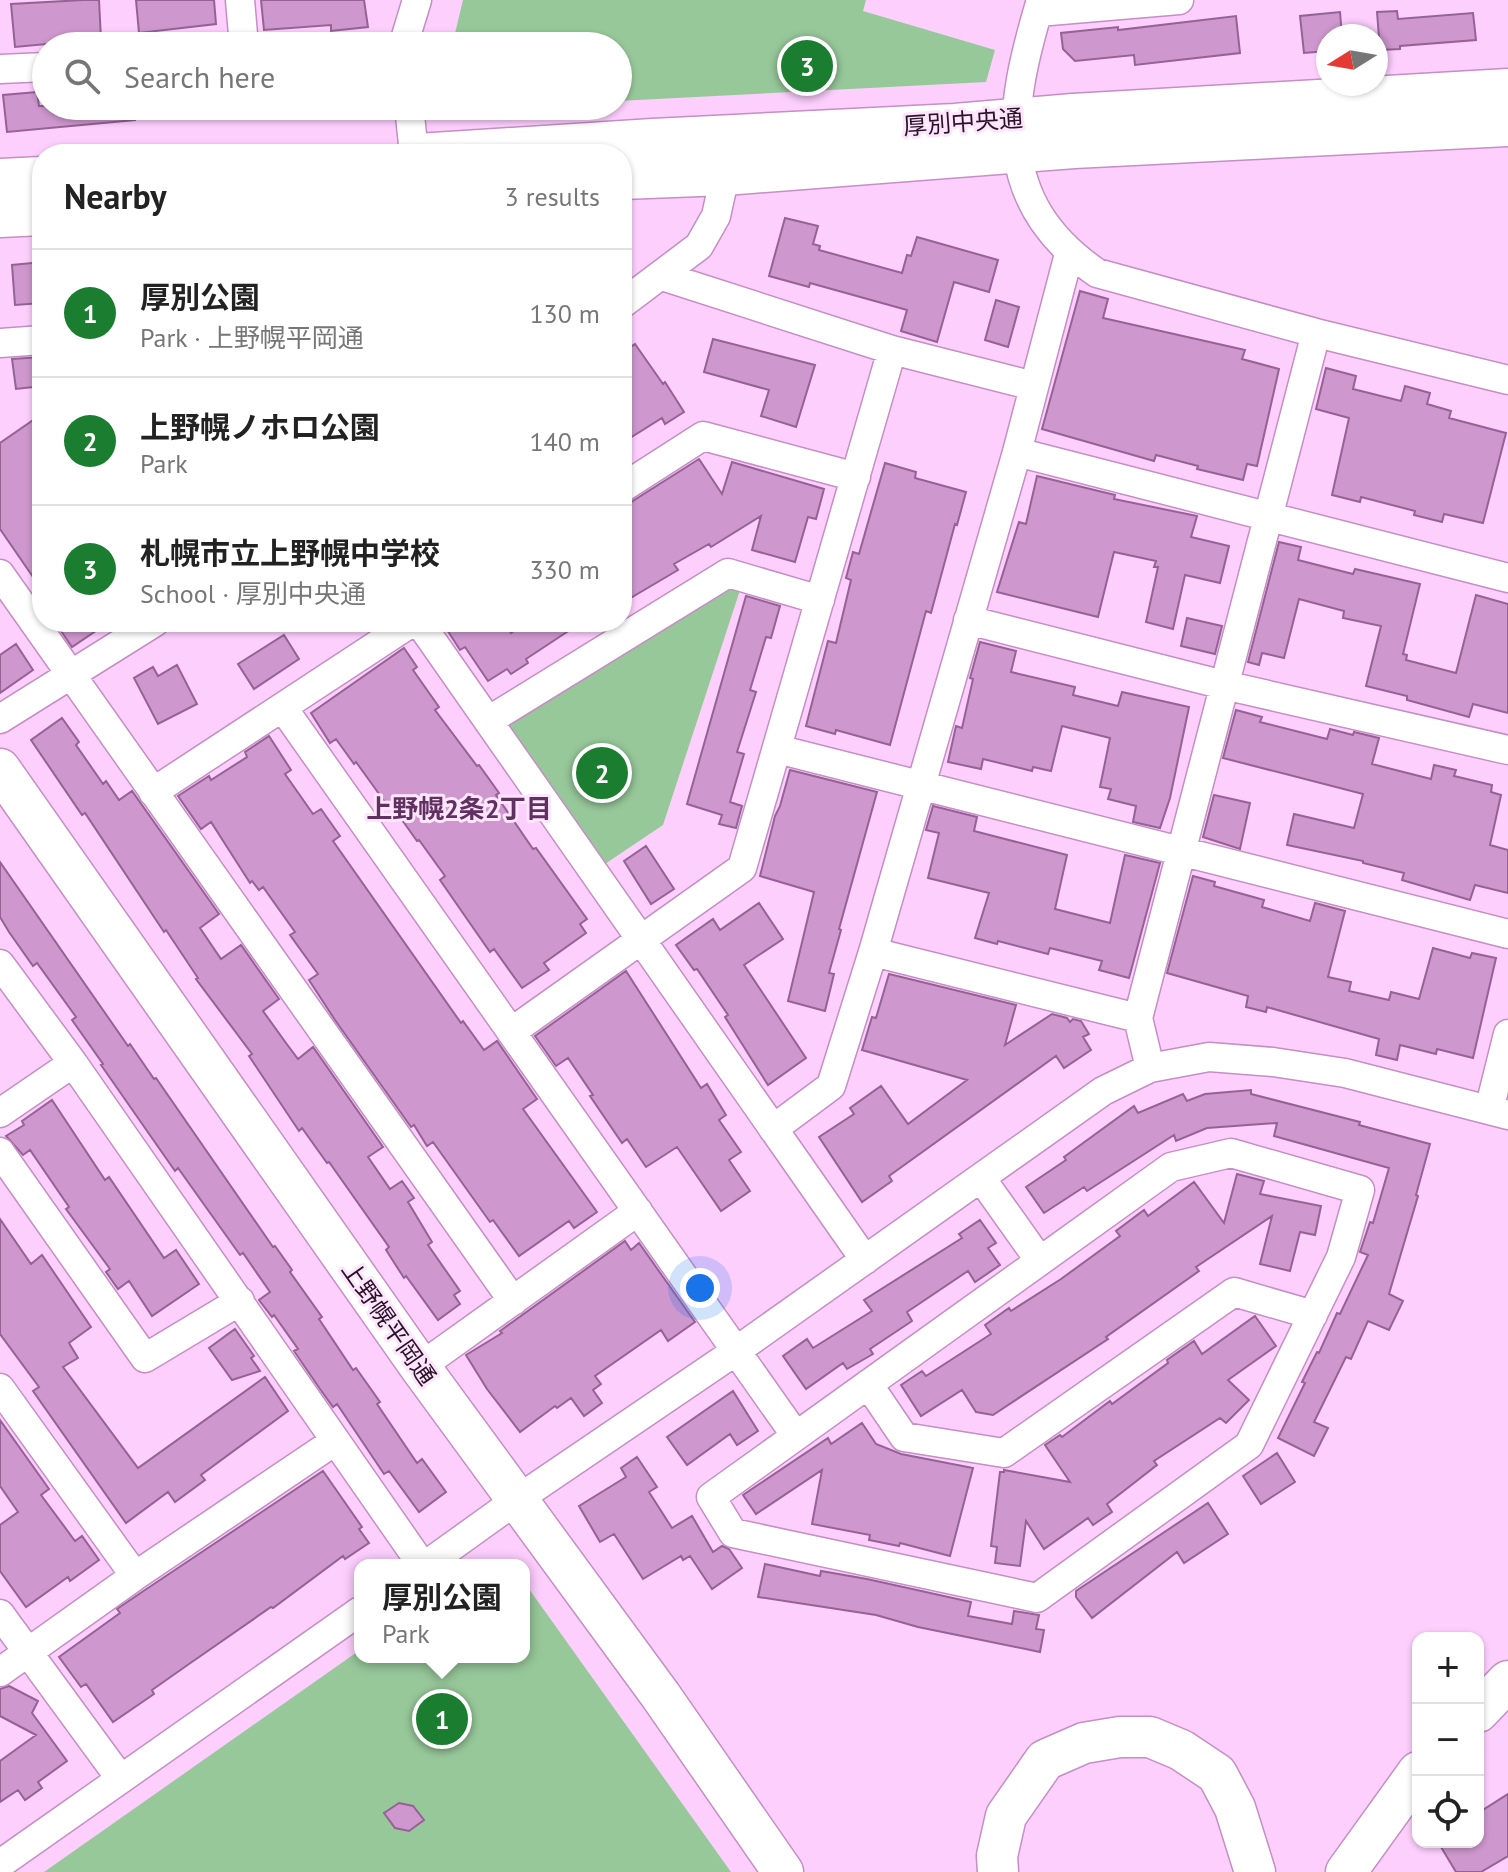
<!DOCTYPE html>
<meta charset="utf-8">
<style>
body{margin:0;font-family:"PT Sans","Noto Sans JP",sans-serif;background:#f2f2f2;color:#222}
.controls{position:absolute;right:24px;bottom:24px;display:grid;overflow:hidden;border-radius:16px;box-shadow:0 2px 6px #0004}
.controls button{width:72px;height:72px;display:grid;place-items:center;padding:0;border:0;border-bottom:2px solid #e0e0e0;background:#fff;color:#222;font:40px sans-serif}
.compass{position:absolute;left:1316px;top:24px;width:72px;height:72px;border-radius:50%;background:#fff;box-shadow:0 2px 6px #0004;rotate:259deg}
.you{position:absolute;left:700px;top:1288px;width:28px;height:28px;margin:-20px;border:6px solid #fff;border-radius:50%;background:#1a73e8;box-shadow:0 0 0 12px #1a73e833}
.badge{display:grid;place-items:center;width:52px;height:52px;border-radius:50%;background:#1a7d30;color:#fff;font-size:26px;font-weight:700}
.pin{position:absolute;translate:-50% -50%;border:4px solid #fff;box-shadow:0 2px 8px #0006}
.popup{position:absolute;left:354px;top:1559px;width:176px;height:104px;box-sizing:border-box;display:grid;place-content:center;border-radius:16px;background:#fff;filter:drop-shadow(0 2px 6px #0005);font-size:26px;white-space:nowrap;color:#767676}
.popup b{font-size:30px;color:#222}
.popup::after{content:'';position:absolute;left:50%;top:100%;margin-left:-16px;border:16px solid transparent;border-top-color:#fff}
.list{margin:0;padding:0;list-style:none}
h2{display:flex;justify-content:space-between;align-items:center;height:104px;margin:0;padding:0 32px;font-size:34px}
h2 small{font-size:26px;font-weight:400;color:#767676}
.list li{display:grid;grid-template-columns:52px 1fr auto;gap:24px;align-items:center;box-sizing:border-box;height:128px;padding:0 32px;border-top:2px solid #e0e0e0}
.list b{display:block;font-size:30px;white-space:nowrap}
.list p{margin:0;font-size:26px;white-space:nowrap;color:#767676}
.list em{font-size:26px;font-style:normal;color:#767676}
.icon{flex:none;width:44px;height:44px;fill:none;stroke:currentColor;stroke-width:2;stroke-linecap:round;stroke-linejoin:round}
.map{position:relative;flex:none;width:1508px;height:1872px;overflow:hidden}
.search{position:absolute;background:#fff;box-shadow:0 2px 6px #0004;left:32px;top:32px;width:600px;height:88px;display:flex;align-items:center;gap:20px;box-sizing:border-box;padding:0 28px;border-radius:44px;color:#767676;font-size:30px}
.panel{position:absolute;background:#fff;box-shadow:0 2px 6px #0004;left:32px;top:144px;width:600px;height:488px;border-radius:32px}
.map>svg:first-child{display:block}
</style>
<div class="map">
<svg width="1508" height="1872" viewBox="0 0 1508 1872">
<rect width="100%" height="100%" fill="#fdcffd"/>
<path fill="#97c89a" d="M463,0H866L863,11L995,50L986,82L618,101V46H452Z
M744,578L663,825L593,872L488,721Z
M524,1582L731,1872H44L360,1650V1657H524Z"/>
<path fill="#ce97ce" stroke="#966296" stroke-width="2" d="M83,0H99L101,39L15,47L11,4Z
M136,0H214L216,24L139,33Z
M261,0H364L368,27L331,31V25L264,30Z
M1397,11L1398,19L1473,13L1476,40L1400,46V49L1380,50L1377,12Z
M1340,12L1342,36H1328V51L1304,53L1300,16Z
M1236,16L1240,53L1135,65L1134,55L1075,61L1063,49L1061,33L1118,27V30Z
M37,92L39,106H134L135,120L7,132L3,95Z
M785,218L818,226L813,244L820,246L819,250L902,273L907,255L911,256L917,237L998,260L989,292L954,282L937,342L901,331L907,310L810,283L809,287L769,276Z
M42,262V303L15,305L12,265Z
M1080,291L1108,299L1103,318L1245,350L1242,359L1279,369L1257,466L1247,464L1243,480L1197,469L1198,466L1156,455L1154,461L1042,429Z
M996,300L1019,307L1008,347L985,340Z
M713,339L815,365L796,427L761,416L769,390L704,372Z
M635,344L663,384L665,382L684,412L665,424L662,418L622,443V353Z
M42,357V386L16,389L12,359Z
M1326,368L1356,376L1353,389L1401,401L1405,386L1430,393L1427,404L1451,411L1449,418L1506,433L1483,523L1444,514L1442,522L1414,515L1415,511L1361,497L1360,502L1332,495L1349,418L1316,409Z
M42,414V590L0,529V443Z
M699,459L722,494L732,462L824,489L816,519L808,517L795,562L752,550L761,516L711,547L709,544L674,564L678,570L622,603V505L631,502Z
M885,463L916,472L915,478L966,492L957,525L955,524L931,613L926,611L890,745L836,730L835,734L806,726L828,641L836,643L851,580L846,578L853,552L859,554Z
M1037,476L1115,495L1114,499L1197,516L1191,537L1229,546L1220,583L1185,575L1173,629L1146,622L1158,567H1154L1156,561L1114,552L1098,617L997,592L1019,522L1026,524Z
M1279,542L1301,547L1298,560L1353,574L1355,569L1420,584L1403,654L1407,655L1406,660L1456,673L1476,595L1508,604V713L1473,704L1469,717L1407,700V696L1366,686L1381,626L1343,618L1344,611L1299,599L1284,658L1262,653L1259,665L1248,662Z
M746,596L780,606L771,638L766,637L750,690L756,692L737,752L744,754L730,802L742,806L736,828L719,824L722,815L687,804Z
M1187,618L1222,626L1215,654L1181,646Z
M55,622H109L72,647Z
M442,622H504L511,633L527,622H582L526,659L528,663L511,674L507,669L488,681L465,647L460,650Z
M284,635L299,659L254,689L238,664Z
M980,642L1016,651L1011,672L1075,687L1073,695L1118,706L1122,692L1189,707L1170,798L1160,828L1133,822L1136,806L1108,799L1111,789L1100,787L1110,738L1062,726L1051,771L1033,767L1032,771L983,759L981,769L948,762L956,726L962,728L973,679L970,678Z
M16,644L33,670L0,693V655Z
M404,648L417,667L413,670L439,707L435,710L477,766L479,765L499,793L496,795L533,849L536,848L587,919L580,924L586,933L544,963L549,970L522,988L494,949L490,952L467,919L440,880L445,876L419,840L417,841L390,803L387,805L356,762L354,764L336,739L330,743L311,713Z
M177,665L197,704L158,724L134,678L153,667L158,676Z
M1236,710L1262,717L1260,722L1327,739L1330,729L1353,735L1354,732L1379,738L1372,764L1431,779L1434,765L1456,770L1454,776L1492,785L1491,792L1501,795L1490,845L1508,850V893L1475,885L1470,900L1402,880L1404,873L1363,863V861L1287,845L1294,814L1354,828L1363,794L1223,758Z
M62,718L79,742L76,745L103,784L106,781L119,800L132,791L219,914L200,928L221,959L241,945L279,999L263,1011L286,1043L298,1059L313,1047L383,1147L368,1157L390,1189L402,1181L414,1198L408,1202L432,1242L428,1245L460,1291L454,1295L460,1304L438,1320L406,1276L404,1278L386,1250L389,1247L329,1162L327,1163L302,1128L299,1131L249,1056L252,1054L196,979L198,978L166,930L164,932L85,813L82,815L31,740Z
M269,736L291,770L285,774L313,814L321,809L340,836L333,841L461,1023L463,1021L484,1050L497,1041L537,1099L523,1109L597,1212L574,1228L569,1221L519,1256L493,1220L490,1222L433,1142L427,1146L414,1125L411,1127L335,1020L309,980L318,974L290,935L295,932L263,887L259,890L252,881L250,883L211,822L201,829L178,796L209,776L211,780L247,757L245,752Z
M790,770L877,792L839,929L841,930L829,973L834,974L825,1011L788,1001L814,892L760,876L775,816L780,806Z
M1214,795L1250,803L1240,849L1203,837Z
M933,806L977,817L974,831L1067,855L1055,909L1110,923L1125,855L1160,863L1129,978L1099,970L1102,961L1050,948L1048,954L998,941L997,944L975,938L989,893L928,878L939,833L926,830Z
M646,846L674,889L651,904L624,861Z
M0,862L128,1046L130,1044L154,1079L156,1078L273,1247L275,1246L292,1270L290,1272L322,1317L319,1319L353,1370L356,1368L380,1402L377,1404L417,1463L422,1459L446,1492L419,1512L389,1471L384,1474L337,1404L333,1407L320,1389L294,1351L298,1349L274,1315L272,1317L259,1300L270,1292L243,1253L240,1255L178,1168L175,1171L101,1065L103,1064L72,1020L76,1017L37,963L33,966L9,932L0,917Z
M1193,876L1215,882L1214,886L1264,900L1262,907L1310,921L1315,903L1345,911L1328,977L1351,982L1349,991L1389,1000L1391,992L1419,999L1433,948L1470,958L1472,953L1496,958L1473,1058L1437,1049L1436,1054L1400,1045L1397,1060L1376,1055L1379,1039L1267,1007L1266,1012L1246,1007L1248,996L1167,973Z
M759,903L783,939L744,965L806,1058L768,1085L725,1017L728,1015L697,969L694,970L676,945L713,919L720,930Z
M626,971L701,1088L707,1084L726,1115L719,1120L741,1152L729,1160L750,1191L721,1211L677,1147L646,1167L627,1139L622,1143L590,1096L593,1095L568,1058L556,1066L535,1036Z
M889,974L1016,1005L1005,1045L1052,1014L1067,1018L1070,1022L1073,1019L1081,1021L1089,1034L1083,1037L1091,1050L1064,1068L1056,1056L889,1176L892,1181L862,1202L819,1137L854,1114L850,1108L881,1086L908,1124L967,1080L862,1050L872,1017L876,1018Z
M1251,1090V1094L1360,1122L1359,1125L1430,1144L1416,1195L1418,1196L1389,1294L1403,1301L1389,1330L1368,1321L1351,1359L1346,1357L1314,1422L1328,1428L1314,1456L1278,1438L1305,1383L1302,1382L1317,1352L1319,1353L1337,1313L1340,1314L1368,1255L1360,1252L1370,1222L1373,1223L1389,1168L1274,1136L1277,1123L1207,1128L1176,1141L1174,1135L1087,1191L1084,1187L1044,1213L1026,1187L1066,1160L1064,1157L1134,1106L1138,1113L1183,1094L1187,1101L1205,1094Z
M52,1100L105,1180L109,1177L164,1258L176,1250L199,1284L152,1316L129,1281L118,1289L106,1272L110,1269L66,1209L69,1207L30,1150L23,1155L6,1136L24,1125L22,1121Z
M1237,1174L1264,1181L1260,1194L1321,1206L1315,1235L1300,1232L1290,1271L1260,1264L1272,1216L1196,1267L1199,1271L1106,1337L1108,1339L993,1415L976,1412L962,1390L921,1416L901,1385L922,1371L926,1376L991,1334L985,1325L1009,1308L1011,1311L1061,1279L1120,1236L1116,1231L1144,1210L1148,1216L1194,1182L1224,1223Z
M0,1219L31,1264L42,1255L91,1327L69,1343L78,1358L63,1367L138,1468L265,1377L288,1411L201,1475L205,1480L175,1502L168,1492L126,1523L33,1391L39,1387L0,1334Z
M980,1220L996,1243L988,1248L1000,1265L975,1282L968,1271L907,1312L912,1321L870,1349L873,1354L847,1369L843,1363L806,1389L783,1356L807,1339L813,1348L872,1311L864,1300L962,1238L959,1234Z
M625,1241L631,1250L639,1243L695,1322L668,1341L661,1330L595,1376L601,1384L593,1390L602,1403L584,1416L571,1398L557,1408L555,1406L520,1432L487,1389L466,1355L502,1333L500,1331Z
M1255,1316L1276,1346L1228,1380L1249,1400L1226,1423L1220,1418L1154,1461L1157,1465L1107,1504L1112,1512L1093,1525L1088,1518L1044,1549L1026,1521L1020,1566L995,1563L997,1547L991,1546L1000,1472H1004V1470L1070,1482L1045,1445L1060,1435L1062,1437L1110,1401L1112,1404L1168,1363L1167,1360L1194,1341L1202,1354Z
M235,1329L254,1356L251,1358L260,1371L232,1380L209,1348Z
M733,1391L758,1431L737,1445L730,1434L687,1465L667,1437Z
M0,1420L49,1489L41,1495L75,1541L82,1536L99,1560L70,1581L68,1577L26,1607L0,1571V1525L18,1512L0,1486Z
M862,1423L876,1444L901,1454L973,1468L950,1556L900,1543L899,1546L869,1540L870,1535L812,1524L822,1470L756,1514L743,1495L828,1438L831,1444Z
M1277,1453L1295,1482L1261,1504L1243,1476Z
M637,1457L657,1487L649,1492L672,1528L692,1516L713,1552L722,1546L729,1549L742,1568L712,1589L690,1556L683,1560L681,1556L643,1579L614,1534L600,1542L579,1506L626,1477L621,1468Z
M323,1471L362,1527L359,1529L369,1543L345,1559L343,1556L273,1608L271,1607L189,1664L152,1690L154,1694L113,1722L86,1684L81,1687L59,1657L120,1613L117,1609L145,1590Z
M1208,1503L1228,1534L1184,1563L1177,1552L1092,1618L1076,1597V1591Z
M765,1564L820,1576L821,1571L867,1579L971,1602L968,1616L1012,1624L1014,1611L1039,1615L1036,1629L1044,1630L1040,1652L918,1627L876,1615L758,1597Z
M9,1686L38,1701L32,1713L67,1761L38,1782L42,1788L25,1800L18,1790L0,1802V1761L36,1735L0,1716V1689Z
M1508,1794V1856L1481,1872H1456L1438,1842H1478V1813Z
M399,1803L413,1806L424,1820L409,1831L395,1828L384,1813Z"/>
<g fill="none" stroke-linecap="round" stroke-linejoin="round">
<defs>
<path id="street" d="M240,0L244,46
M1041,0C1009,107 991,200 1097,273L1316,333L1508,380
M1038,12L1179,0
M403,46L417,0
M0,69L46,67
M409,106L414,154
M662,276L892,350L1034,386
M622,304L699,246L716,216L725,175
M0,343L42,340
M1017,452L1508,578
M622,488L703,436L856,477
M0,574L513,1301
M968,620L1224,685L1508,750
M419,622L865,1260
M283,708L796,1436
M0,719L155,622
M488,721L728,573L820,600
M777,749L1508,934
M153,792L412,622
M873,952L1138,1018L1150,1068
M0,964L73,1063L422,1565
M1138,1018L1316,333
M511,1032L742,868L892,350
M1489,1110L1508,1034
M0,1113L73,1063
M773,1129L831,1086L873,952L1017,452L1069,254
M0,1152L145,1358L240,1301
M1231,1153L1360,1190L1341,1257L1249,1445L1037,1598L733,1533L711,1497L1171,1167Z
M981,1178L1040,1261
M420,1367L638,1211
M868,1384L904,1437L1004,1453L1234,1292L1313,1315
M0,1388L135,1576
M426,1565L518,1499L736,1351L1103,1091L1150,1068L1209,1057L1273,1062L1345,1073L1508,1115
M0,1614L120,1778
M0,1672L135,1576L335,1441
M0,1864L360,1611"/>
<path id="secondary" d="M418,154L653,139L955,124L1073,114L1508,89
M0,179L42,177
M622,179L725,175L1074,148L1508,126
M0,217L42,215
M0,769L420,1367L661,1696L783,1872
M1478,1712L1508,1681
M998,1872L997,1856L1006,1816L1045,1760L1084,1743L1120,1737H1150L1181,1750L1217,1774L1235,1808L1255,1872
M1346,1872L1418,1772"/>
</defs>
<use href="#street" stroke="#c58ec5" stroke-width="31"/>
<use href="#secondary" stroke="#c58ec5" stroke-width="43"/>
<use href="#street" stroke="#fff" stroke-width="28"/>
<use href="#secondary" stroke="#fff" stroke-width="40"/>
</g>
<g text-anchor="middle" dominant-baseline="central" stroke-width="6" stroke-linejoin="round" paint-order="stroke">
<g font-size="24" fill="#281328" stroke="#fde5fc">
<text transform="translate(963 122) rotate(-4)">厚別中央通</text>
<text transform="translate(389 1323) rotate(55)">上野幌平岡通</text>
</g>
<g font-size="26" font-weight="bold" fill="#603061" stroke="#fde5fc">
<text x="459" y="808">上野幌2条2丁目</text>
</g>
</g>
</svg>
<div class="controls">
<button>+</button>
<button>−</button>
<button><svg class="icon" aria-label="locate" viewBox="0 0 24 24"><circle cx="12" cy="12" r="6"/><path d="M12 2v4M12 18v4M2 12h4M18 12h4"/></svg></button>
</div>
<svg class="compass" viewBox="-18 -18 36 36"><path d="M0-13l5 13h-10z" fill="#e53935"/><path d="M0 13l5-13h-10z" fill="#767676"/></svg>
<div class="you"></div>
<div class="pin badge" style="left:442px;top:1719px">1</div>
<div class="popup"><b>厚別公園</b>Park</div>
<div class="pin badge" style="left:602px;top:773px">2</div>
<div class="pin badge" style="left:807px;top:66px">3</div>
<div class="search"><svg class="icon" aria-label="search" viewBox="0 0 24 24"><circle cx="10" cy="10" r="6"/><path d="M15 15l6 6"/></svg>Search here</div>
<section class="panel">
<h2>Nearby<small>3 results</small></h2>
<ul class="list">
<li><span class="badge">1</span><div><b>厚別公園</b><p>Park · 上野幌平岡通</p></div><em>130 m</em></li>
<li><span class="badge">2</span><div><b>上野幌ノホロ公園</b><p>Park</p></div><em>140 m</em></li>
<li><span class="badge">3</span><div><b>札幌市立上野幌中学校</b><p>School · 厚別中央通</p></div><em>330 m</em></li>
</ul>
</section>
</div>
